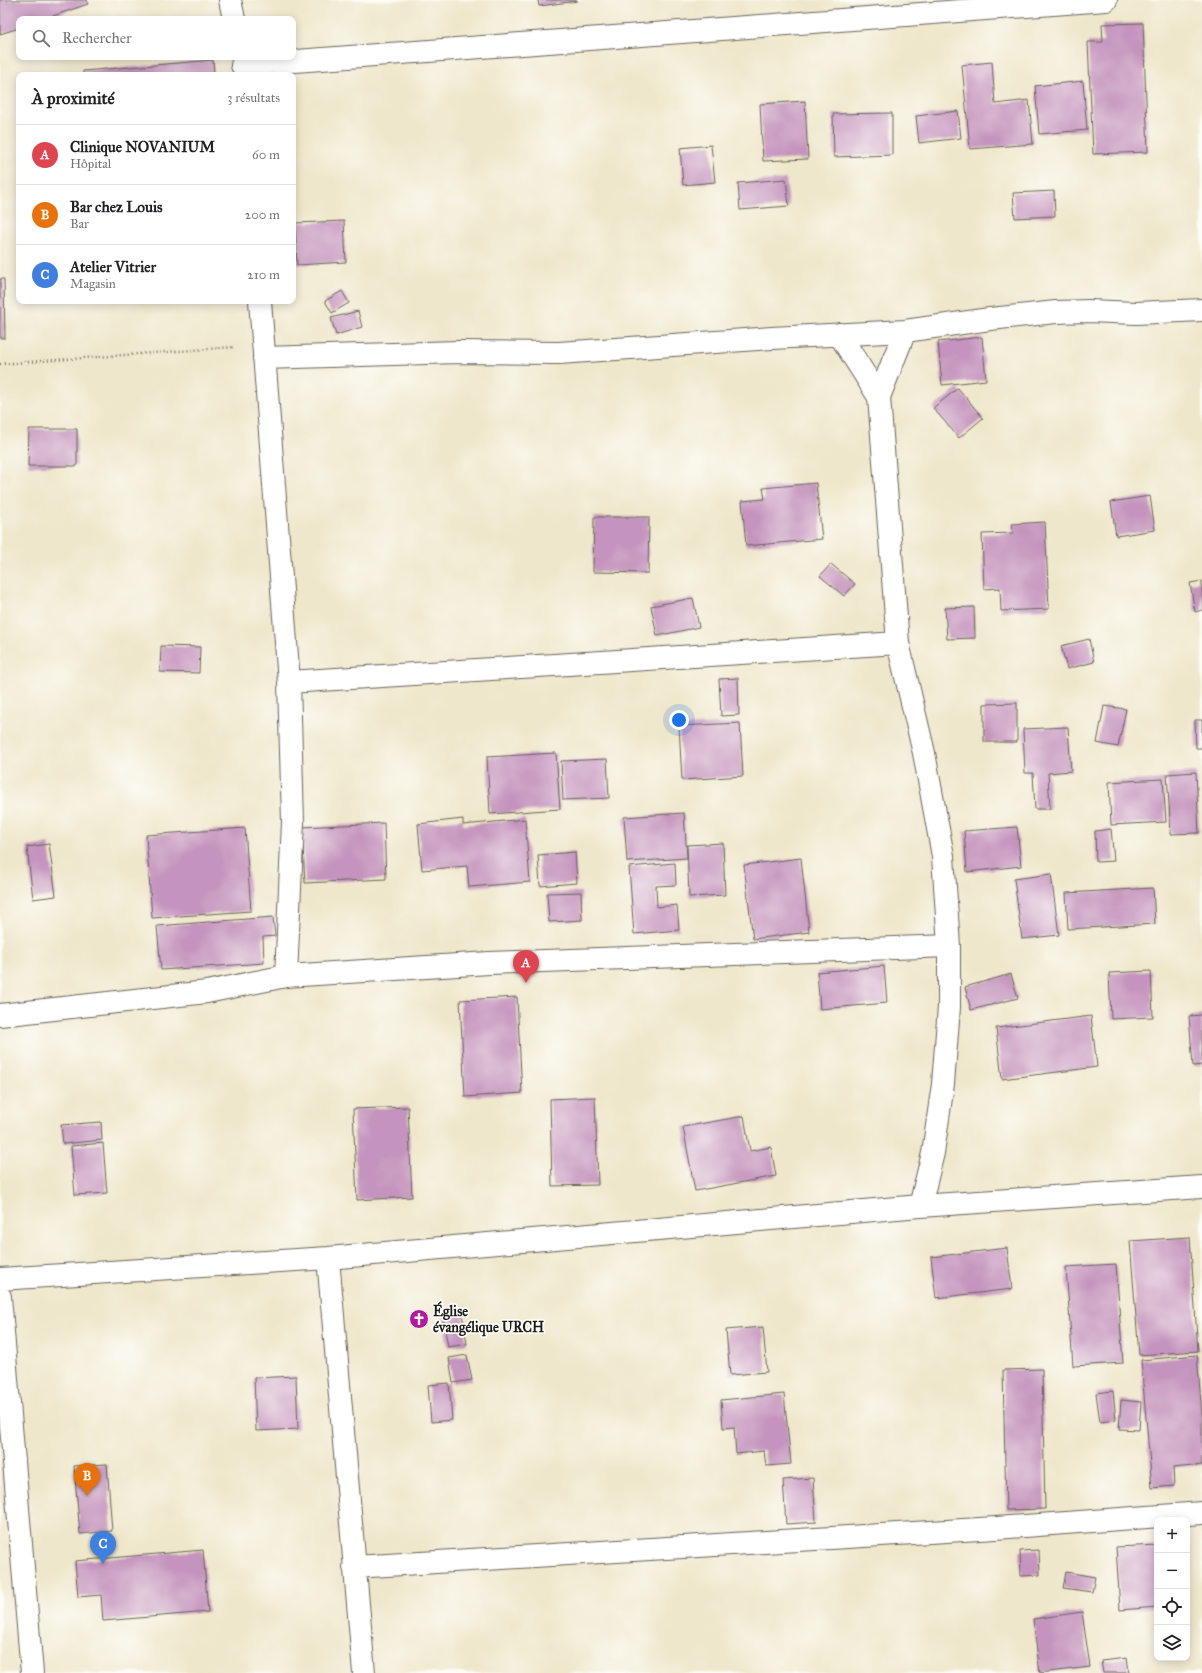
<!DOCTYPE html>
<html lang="fr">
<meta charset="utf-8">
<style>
body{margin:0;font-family:"IM FELL Great Primer",serif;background:#f6f6f6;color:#202124}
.controls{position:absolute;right:12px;bottom:12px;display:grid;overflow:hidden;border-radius:8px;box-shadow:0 2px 10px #0003}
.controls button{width:36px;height:36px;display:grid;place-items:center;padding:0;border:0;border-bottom:1px solid #e0e0e0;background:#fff;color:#202124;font:20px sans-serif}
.you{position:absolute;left:679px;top:720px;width:14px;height:14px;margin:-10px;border:3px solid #fff;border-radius:50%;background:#1a73e8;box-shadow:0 0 0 6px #1a73e833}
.badge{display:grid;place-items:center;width:26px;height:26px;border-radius:50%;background:#b5179e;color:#fff;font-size:13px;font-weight:700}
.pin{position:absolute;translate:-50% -33px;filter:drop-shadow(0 1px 2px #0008)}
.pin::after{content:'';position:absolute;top:21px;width:14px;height:12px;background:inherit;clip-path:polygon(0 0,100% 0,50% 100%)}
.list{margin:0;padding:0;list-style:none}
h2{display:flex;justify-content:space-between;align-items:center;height:52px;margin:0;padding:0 16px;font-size:17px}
h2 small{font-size:13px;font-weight:400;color:#757577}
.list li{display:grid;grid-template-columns:26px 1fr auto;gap:12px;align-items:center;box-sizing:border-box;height:60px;padding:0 16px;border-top:1px solid #e0e0e0}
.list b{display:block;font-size:15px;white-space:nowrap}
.list p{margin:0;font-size:13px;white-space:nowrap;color:#757577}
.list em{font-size:13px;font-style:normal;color:#757577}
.icon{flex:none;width:22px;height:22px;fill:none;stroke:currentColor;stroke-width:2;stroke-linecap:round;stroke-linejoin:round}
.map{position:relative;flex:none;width:1202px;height:1673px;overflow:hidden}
.search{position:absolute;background:#fff;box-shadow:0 2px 10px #0003;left:16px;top:16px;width:280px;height:44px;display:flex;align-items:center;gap:10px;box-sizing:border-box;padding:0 14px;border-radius:8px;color:#757577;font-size:15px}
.panel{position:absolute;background:#fff;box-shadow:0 2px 10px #0003;left:16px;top:72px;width:280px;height:232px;border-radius:8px}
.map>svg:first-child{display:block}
</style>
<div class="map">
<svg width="1202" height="1673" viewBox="0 0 1202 1673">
<rect width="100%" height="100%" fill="#fdfcf7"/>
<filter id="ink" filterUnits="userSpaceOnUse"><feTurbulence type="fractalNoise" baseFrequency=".025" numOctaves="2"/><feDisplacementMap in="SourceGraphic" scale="8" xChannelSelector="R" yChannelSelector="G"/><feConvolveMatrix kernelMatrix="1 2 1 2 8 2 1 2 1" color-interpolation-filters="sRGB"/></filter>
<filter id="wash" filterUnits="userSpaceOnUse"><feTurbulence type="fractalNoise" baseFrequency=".012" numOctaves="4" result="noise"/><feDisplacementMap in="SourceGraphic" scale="16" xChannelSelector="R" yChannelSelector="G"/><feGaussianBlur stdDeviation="0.9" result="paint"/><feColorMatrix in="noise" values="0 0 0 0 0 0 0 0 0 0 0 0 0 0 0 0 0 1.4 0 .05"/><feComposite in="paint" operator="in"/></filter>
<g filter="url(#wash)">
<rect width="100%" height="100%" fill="#efe7cb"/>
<g id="blocks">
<path fill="#c594be" d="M0,0H86L88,4L44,19H19V28L0,34Z
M538,0H577V1L539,6Z
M1143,23L1148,152L1093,154L1088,42H1103L1102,24Z
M213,60L214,75H83V71Z
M992,62L995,104L1029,100L1033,144L970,149L962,65Z
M1083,81L1087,130L1039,134L1035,86Z
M805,101L808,159L763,161L760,104Z
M958,111L961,138L919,143L916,116Z
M892,113V155L834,157L833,114Z
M711,145L715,182L683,185L680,148Z
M786,179L789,206L740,210L738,183Z
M1054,191L1055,216L1015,218L1013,193Z
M344,221L346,262L297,265L295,223Z
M0,279H4L5,338H0Z
M342,291L349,303L332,313L325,301Z
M358,311L362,327L336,335L331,318Z
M982,337L986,380L942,385L938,342Z
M958,388L983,418L959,438L933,408Z
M29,429H77V466H28Z
M816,483L822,539L746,546L742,501L765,499L763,488Z
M1150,496L1155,530L1116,536L1111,502Z
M594,517H649L648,573L593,572Z
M1045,522L1049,609L1001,611L1000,588L984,589L982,534L1013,533L1012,524Z
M831,564L855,584L844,596L820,576Z
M1202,581V610L1195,612L1190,583Z
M693,598L699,627L657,636L651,606Z
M974,607L975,638L947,639L945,608Z
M1089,639L1094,662L1067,669L1061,646Z
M161,646L200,647L199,673L160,672Z
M738,678L739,715L721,716L719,679Z
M1017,703V742H984V704Z
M1104,706L1126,709L1118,747L1097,743Z
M1195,720H1202V748H1196Z
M740,723L743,776L682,780L679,726Z
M1068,727L1071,771L1048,773L1050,809H1035L1033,773H1025L1023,729Z
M556,753L560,809L490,814L487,757Z
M607,759L609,798L563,800L561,761Z
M1196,772L1199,833L1171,834L1167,774Z
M1163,779L1166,822L1111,825L1109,782Z
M684,813L687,858L627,862L624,817Z
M463,819V825L525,819L530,882L469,887L467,866L422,870L418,824Z
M384,823L386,879L305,883L302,827Z
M1017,827L1021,866L967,872L964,831Z
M245,828L251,911L152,918L146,835Z
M1111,829L1114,861L1096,862L1095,831Z
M723,843L725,895L689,897L687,845Z
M49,844L56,896L33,899L27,847Z
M575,852L577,883L540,886L538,855Z
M801,858L809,932L753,939L744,865Z
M675,863L676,885L656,886L657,907L677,905L679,930L634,934L629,867Z
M1051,874L1059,935L1022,939L1014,879Z
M1153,888L1155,924L1068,929L1066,893Z
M581,892L582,920L549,922L547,893Z
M273,917L275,936L263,937L264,963L161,970L157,926Z
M884,966L887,1003L820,1009L817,972Z
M1151,971L1153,1017L1111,1019L1109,973Z
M1011,974L1018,998L971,1010L965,987Z
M517,997L522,1093L465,1097L460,1000Z
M1202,1015V1065L1193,1066L1189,1016Z
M1091,1016L1097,1067L1002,1079L996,1028Z
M595,1097L598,1185L552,1186L550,1099Z
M408,1107L412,1197L357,1200L353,1109Z
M744,1116L750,1151L771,1147L776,1176L695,1191L683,1127Z
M101,1122L102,1140L63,1144L61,1125Z
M103,1143L107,1193L75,1195L71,1146Z
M1190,1237L1198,1351L1139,1355L1130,1241Z
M1007,1248L1012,1289L936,1298L931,1257Z
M1116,1264L1123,1363L1073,1366L1066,1267Z
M462,1314L467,1344L448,1347L443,1318Z
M763,1327L767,1372L730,1375L726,1330Z
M467,1355L472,1380L453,1383L449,1358Z
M1197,1355L1202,1415V1465L1173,1468L1174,1486L1152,1488L1141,1360Z
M1042,1369L1045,1509L1006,1510L1003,1370Z
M296,1376L298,1429L256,1431L254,1378Z
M449,1383L452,1420L431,1422L428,1385Z
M1113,1391L1116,1420L1100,1422L1096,1393Z
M784,1394L791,1464L766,1466L764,1451L736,1454L734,1427L723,1428L721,1400Z
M1121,1400L1141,1402L1139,1430L1119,1429Z
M107,1464L112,1531L80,1534L74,1466Z
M813,1478L816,1522L786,1524L783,1480Z
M1157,1545V1607L1120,1610L1116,1547Z
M203,1550L208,1612L103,1621L101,1595L78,1597L75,1561Z
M1039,1550L1040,1575L1021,1576L1020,1551Z
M1066,1572L1095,1577L1092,1592L1063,1588Z
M1082,1612L1090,1667L1040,1673L1033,1619Z
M1127,1658L1129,1673H1103L1101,1661Z"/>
</g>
</g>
<g filter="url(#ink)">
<use href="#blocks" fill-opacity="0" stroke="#666359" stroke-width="1"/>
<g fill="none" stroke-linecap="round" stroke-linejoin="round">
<defs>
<path id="minor" d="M230,0L234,19
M242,65L1106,0
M260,301L289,682L293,822L286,976
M905,331L879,397L898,643L924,753L943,856L949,946V1007L943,1084L933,1153L920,1206
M839,334L879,397
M264,358L458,352L559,353L772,338L905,331L990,319L1056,312L1089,311L1136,313L1202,310
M289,682L898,643
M0,1015L207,992L286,976L489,963L949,946
M328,1258L364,1673
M0,1279L328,1258L920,1206L1202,1187
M0,1297L32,1673
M354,1567L996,1528L1202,1513"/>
</defs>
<use href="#minor" stroke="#666359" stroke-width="24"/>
<path stroke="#666359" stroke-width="2.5" stroke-dasharray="1 3" stroke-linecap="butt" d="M0,364L235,347"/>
<use href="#minor" stroke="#fff" stroke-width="22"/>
</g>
</g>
<defs>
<symbol id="church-disc" viewBox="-11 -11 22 22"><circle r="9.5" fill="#b5179e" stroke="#fdfcf7"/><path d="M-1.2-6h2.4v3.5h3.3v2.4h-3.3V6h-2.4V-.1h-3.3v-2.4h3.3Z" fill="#fff"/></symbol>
</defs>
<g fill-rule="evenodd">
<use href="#church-disc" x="408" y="1308" width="22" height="22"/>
</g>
<g text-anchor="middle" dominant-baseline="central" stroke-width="3.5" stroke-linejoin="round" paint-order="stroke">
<g font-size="14" font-weight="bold" fill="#1c1c1c" stroke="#fdfcf7" text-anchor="start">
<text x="433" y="1311">Église<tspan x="433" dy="16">évangélique URCH</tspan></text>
</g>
</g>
</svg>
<div class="controls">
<button>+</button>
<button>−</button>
<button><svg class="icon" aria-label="locate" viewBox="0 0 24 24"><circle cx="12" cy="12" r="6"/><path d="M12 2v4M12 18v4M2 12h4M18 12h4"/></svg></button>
<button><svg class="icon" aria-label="layers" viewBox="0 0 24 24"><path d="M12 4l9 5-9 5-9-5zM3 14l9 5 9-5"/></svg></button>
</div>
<div class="you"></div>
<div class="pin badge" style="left:526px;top:983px;background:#e0444e">A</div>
<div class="pin badge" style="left:87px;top:1496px;background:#e8710a">B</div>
<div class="pin badge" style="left:103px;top:1564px;background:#3f7fe0">C</div>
<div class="search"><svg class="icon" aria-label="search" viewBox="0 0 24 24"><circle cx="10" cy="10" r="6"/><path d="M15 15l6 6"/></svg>Rechercher</div>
<section class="panel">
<h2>À proximité<small>3 résultats</small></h2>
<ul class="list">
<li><span class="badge" style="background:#e0444e">A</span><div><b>Clinique NOVANIUM</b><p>Hôpital</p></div><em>60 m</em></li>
<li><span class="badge" style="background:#e8710a">B</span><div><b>Bar chez Louis</b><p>Bar</p></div><em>200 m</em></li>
<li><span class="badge" style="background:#3f7fe0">C</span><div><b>Atelier Vitrier</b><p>Magasin</p></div><em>210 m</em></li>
</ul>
</section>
</div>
